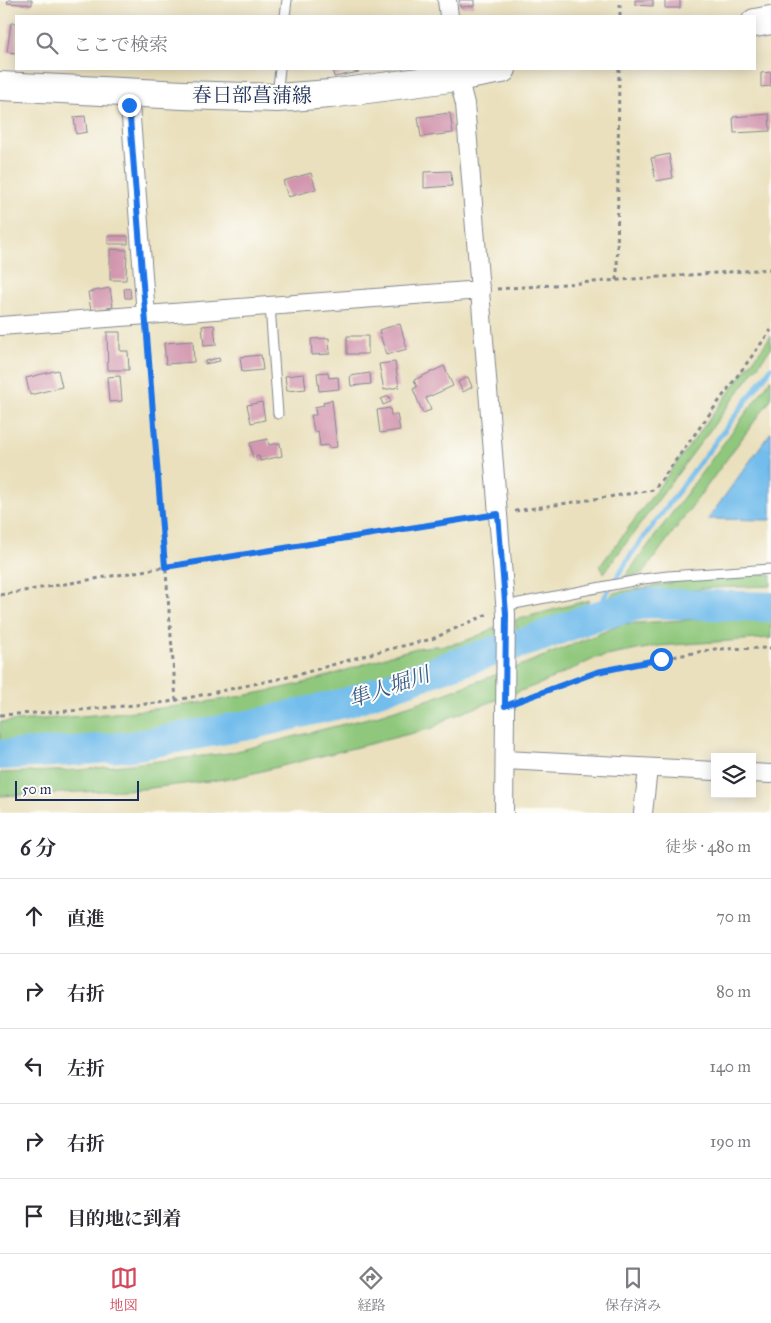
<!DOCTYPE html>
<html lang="ja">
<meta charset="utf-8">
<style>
body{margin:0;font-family:"IM FELL Great Primer","Noto Serif JP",serif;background:#f7f7f7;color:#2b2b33}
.controls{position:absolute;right:15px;bottom:15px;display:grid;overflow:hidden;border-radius:0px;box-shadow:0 2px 12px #0003}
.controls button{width:45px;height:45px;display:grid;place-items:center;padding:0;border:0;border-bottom:1px solid #e1e1e2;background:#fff;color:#2b2b33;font:25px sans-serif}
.scale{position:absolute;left:15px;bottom:12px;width:124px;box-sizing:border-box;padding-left:5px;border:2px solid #1b2f5e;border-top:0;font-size:14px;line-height:18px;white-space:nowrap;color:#1b2f5e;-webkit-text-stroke:4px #fdfcf7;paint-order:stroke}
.stop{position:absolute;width:15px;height:15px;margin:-11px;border:4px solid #1a73e8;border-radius:50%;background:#fff}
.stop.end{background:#1a73e8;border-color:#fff;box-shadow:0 1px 5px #0008}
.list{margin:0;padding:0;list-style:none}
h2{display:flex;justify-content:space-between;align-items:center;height:65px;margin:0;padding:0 20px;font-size:21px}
h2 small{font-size:16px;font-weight:400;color:#7c7c81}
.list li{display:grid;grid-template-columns:32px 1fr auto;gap:15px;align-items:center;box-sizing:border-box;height:75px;padding:0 20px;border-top:1px solid #e1e1e2}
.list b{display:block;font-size:19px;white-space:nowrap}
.list em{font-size:16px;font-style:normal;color:#7c7c81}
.icon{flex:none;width:28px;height:28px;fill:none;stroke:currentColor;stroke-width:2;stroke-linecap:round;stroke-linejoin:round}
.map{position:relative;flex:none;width:771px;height:813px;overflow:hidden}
.search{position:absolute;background:#fff;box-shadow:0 2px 12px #0003;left:15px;right:15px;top:15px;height:55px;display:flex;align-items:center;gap:12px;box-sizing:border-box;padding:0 18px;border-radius:0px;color:#7c7c81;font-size:19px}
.sheet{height:440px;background:#fff}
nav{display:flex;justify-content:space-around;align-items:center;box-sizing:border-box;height:70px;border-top:1px solid #e1e1e2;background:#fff;font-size:14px;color:#7c7c81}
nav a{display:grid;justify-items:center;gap:2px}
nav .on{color:#d1495b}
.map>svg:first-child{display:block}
</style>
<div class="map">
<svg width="771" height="813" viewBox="0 0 771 813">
<rect width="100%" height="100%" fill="#fdfcf7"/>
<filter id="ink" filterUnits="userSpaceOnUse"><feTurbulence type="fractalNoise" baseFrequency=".02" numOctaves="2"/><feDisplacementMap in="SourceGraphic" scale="10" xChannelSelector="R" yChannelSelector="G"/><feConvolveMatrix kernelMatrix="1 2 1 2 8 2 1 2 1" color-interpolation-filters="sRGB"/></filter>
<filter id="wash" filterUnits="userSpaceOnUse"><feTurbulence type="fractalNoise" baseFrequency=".0096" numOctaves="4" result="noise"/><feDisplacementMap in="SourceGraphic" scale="20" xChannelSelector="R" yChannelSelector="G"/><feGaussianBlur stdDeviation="1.12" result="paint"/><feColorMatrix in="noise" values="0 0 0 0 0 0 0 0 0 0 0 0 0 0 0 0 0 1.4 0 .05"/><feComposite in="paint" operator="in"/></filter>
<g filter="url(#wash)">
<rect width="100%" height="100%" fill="#eae0bd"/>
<path fill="#8fc77b" stroke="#557b6c" d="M771,336V348L604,573L600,566Z
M771,379V399L643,573L624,578Z
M762,574L771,575V586L709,588L642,597L605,605L613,593L705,577Z
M589,600L579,614L517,635L515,620Z
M743,616L771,617V638L658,646L596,658L542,683L448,718L433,728L234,778L142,789L0,796V773L79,770L229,753L376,716L433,698L517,667L623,624Z
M496,627L497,640L359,687L233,717L171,727L112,734L0,743V722C103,715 207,707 308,682C342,673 375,659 409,650C425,645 442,647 457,643C470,640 484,633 496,627Z"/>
<path fill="#73bdec" stroke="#4776a5" d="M771,432V520L708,519Z"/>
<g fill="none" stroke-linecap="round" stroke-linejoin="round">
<path stroke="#73bdec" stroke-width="5" d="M592,617L632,553L771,368"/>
<path stroke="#73bdec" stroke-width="30" d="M0,755L73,751L132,746L254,724L348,702L454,664L540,637L592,617L647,603L771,607"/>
</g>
<g id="blocks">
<path fill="#d295ae" d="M8,0H32V5L7,3Z
M459,0H474V6L460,7Z
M635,0H653V6L635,5Z
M665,0H680V8H665Z
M11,23H16V53L7,52Z
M332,69H358L359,72L334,77Z
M771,72V86L761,87V73Z
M450,113L453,133L421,137L418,117Z
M769,114L770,131L734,133L733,117Z
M85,116L87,132L76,134L74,117Z
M669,154L673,178L656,181L651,158Z
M451,171L452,186L424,188V172Z
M311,173L316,189L288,197L283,181Z
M108,236H128V244H108Z
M110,249L127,250L126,280H110Z
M110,288L113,307L91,311L88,292Z
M130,288L131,298H125L124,289Z
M400,324L407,349L386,355L379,330Z
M214,325L216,345L204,346L202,326Z
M107,332H120V351H128L129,370H108Z
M347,336H368V354H347Z
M329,338L330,354L312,355L311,339Z
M193,341L194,362L166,364L164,343Z
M261,355L263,370L242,372L240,357Z
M219,358L220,361L205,364V361Z
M395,362L399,387L384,390L379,364Z
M444,366L453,386L426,398L431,410L423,413L413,389L417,387L414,380Z
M58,370L62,387L30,395L26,378Z
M328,372L329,378L338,377L339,389L319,391L317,373Z
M370,373L371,384L351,386L350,376Z
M304,374L306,389L287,391L285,376Z
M120,376L122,401L109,402L107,377Z
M468,377L472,387L463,392L458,382Z
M389,396L391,402L383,405L381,399Z
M332,400L337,447L329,448L328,445L320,446L318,431L314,432L311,415H316L315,407L324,405L323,402Z
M262,402L265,420L251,423L247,405Z
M390,408L391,415L397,414L400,430L380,433L377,410Z
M268,439L269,445L280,443L282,456L260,461L259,456L253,458L250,443Z"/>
</g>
</g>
<g filter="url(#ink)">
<use href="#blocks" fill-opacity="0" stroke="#82888e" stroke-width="1"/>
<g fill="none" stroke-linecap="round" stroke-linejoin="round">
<defs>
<path id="lane" d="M285,16L287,0
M277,95L280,69
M270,306L278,414
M504,606L643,579L668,576L771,569"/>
<path id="street" d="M447,0L449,16
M456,69L465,104L506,614L504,813
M129,92L146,315
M0,326L481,290
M505,760L715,771
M752,773L771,774
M643,813L648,769"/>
<path id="primary" d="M755,23L771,20
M0,86L183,95L277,98L330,94L457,77L502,69"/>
</defs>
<use href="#lane" stroke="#82888e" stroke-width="11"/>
<use href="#street" stroke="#82888e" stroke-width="20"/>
<use href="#primary" stroke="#82888e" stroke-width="30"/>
<path stroke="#82888e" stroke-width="3" stroke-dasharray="4 4" stroke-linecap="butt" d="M620,16V0
M617,280L619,69
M497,289L771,269
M147,330L176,700
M515,511L654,490L771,330
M0,595L165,567L484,516
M520,700L597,672L661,659L715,649L771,648
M0,715L69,711L168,702L297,675L377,652L432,639L490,613"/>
<use href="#lane" stroke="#fff" stroke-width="9"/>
<use href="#street" stroke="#fff" stroke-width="18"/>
<use href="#primary" stroke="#fff" stroke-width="28"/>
</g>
</g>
<g fill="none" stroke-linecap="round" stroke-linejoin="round" filter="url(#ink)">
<path stroke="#1a73e8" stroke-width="6" d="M129,105L165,567L498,514L506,614L505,706L597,672L661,659"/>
</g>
<g text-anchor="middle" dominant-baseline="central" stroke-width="4" stroke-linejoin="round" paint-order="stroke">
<g font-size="20" fill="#1b2f5e" stroke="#fdfcf7">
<text x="252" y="95">春日部菖蒲線</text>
</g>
<g font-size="21" font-style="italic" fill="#355a89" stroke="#fdfcf7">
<text transform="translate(389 687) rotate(-19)">隼人堀川</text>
</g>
</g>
</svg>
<div class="controls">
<button><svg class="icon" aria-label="layers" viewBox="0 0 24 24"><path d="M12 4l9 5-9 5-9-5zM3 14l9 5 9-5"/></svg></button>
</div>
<div class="scale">50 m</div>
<div class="stop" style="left:661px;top:659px"></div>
<div class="stop end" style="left:129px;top:105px"></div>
<div class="search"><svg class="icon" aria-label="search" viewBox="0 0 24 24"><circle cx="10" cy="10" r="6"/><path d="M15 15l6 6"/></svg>ここで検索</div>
</div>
<section class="sheet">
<h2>6 分<small>徒歩 · 480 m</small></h2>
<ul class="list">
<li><svg class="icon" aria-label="ahead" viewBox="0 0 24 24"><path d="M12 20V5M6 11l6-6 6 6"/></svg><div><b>直進</b></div><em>70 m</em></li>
<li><svg class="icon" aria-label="right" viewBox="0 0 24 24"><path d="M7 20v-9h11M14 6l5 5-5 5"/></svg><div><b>右折</b></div><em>80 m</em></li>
<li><svg class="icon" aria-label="left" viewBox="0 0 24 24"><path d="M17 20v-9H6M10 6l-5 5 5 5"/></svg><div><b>左折</b></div><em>140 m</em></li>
<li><svg class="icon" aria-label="right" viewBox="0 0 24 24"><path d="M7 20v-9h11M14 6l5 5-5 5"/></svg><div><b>右折</b></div><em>190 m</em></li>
<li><svg class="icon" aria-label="arrive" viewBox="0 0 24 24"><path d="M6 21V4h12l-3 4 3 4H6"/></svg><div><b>目的地に到着</b></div></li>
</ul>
</section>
<nav>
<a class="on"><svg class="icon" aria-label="map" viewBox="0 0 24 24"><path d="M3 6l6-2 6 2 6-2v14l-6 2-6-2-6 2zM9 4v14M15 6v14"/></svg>地図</a>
<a><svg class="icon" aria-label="directions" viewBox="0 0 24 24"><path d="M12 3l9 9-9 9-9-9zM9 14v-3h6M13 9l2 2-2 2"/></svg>経路</a>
<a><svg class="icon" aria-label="saved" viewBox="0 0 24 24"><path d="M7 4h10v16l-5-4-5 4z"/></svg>保存済み</a>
</nav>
